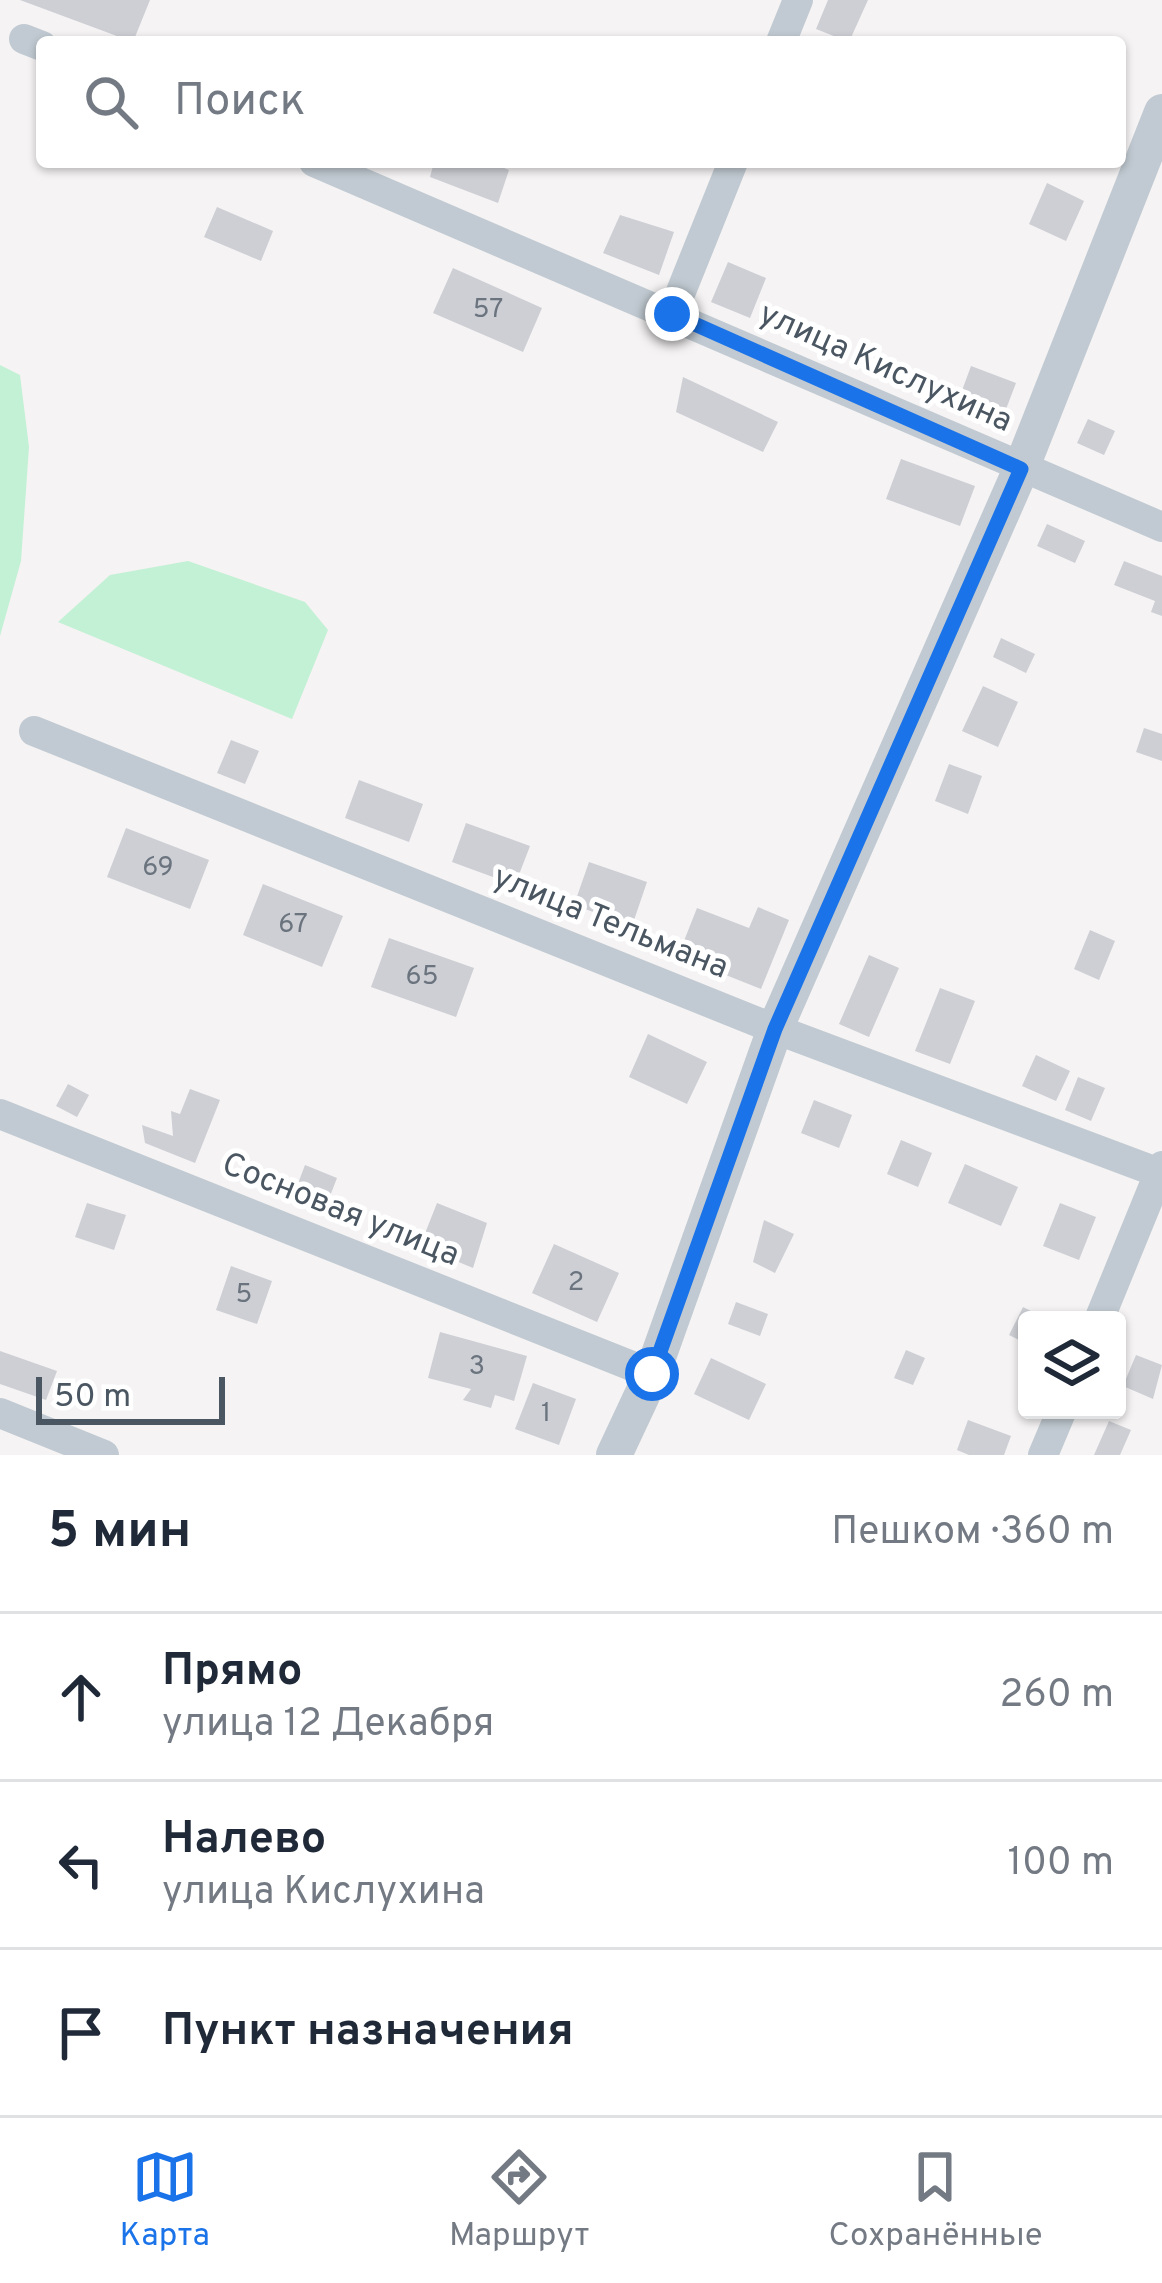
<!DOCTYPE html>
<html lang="ru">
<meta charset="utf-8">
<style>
body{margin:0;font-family:Overpass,sans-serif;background:#f2f2f3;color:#1f2937}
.controls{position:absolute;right:36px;bottom:36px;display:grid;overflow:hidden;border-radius:12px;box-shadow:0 3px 9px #0004}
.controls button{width:108px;height:108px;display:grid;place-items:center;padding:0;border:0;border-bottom:3px solid #e0e1e3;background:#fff;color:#1f2937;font:60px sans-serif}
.scale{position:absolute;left:36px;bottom:30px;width:189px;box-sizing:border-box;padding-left:12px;border:6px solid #4a5661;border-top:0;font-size:33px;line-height:42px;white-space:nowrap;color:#4a5661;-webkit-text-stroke:9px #fff;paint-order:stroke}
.stop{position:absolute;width:36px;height:36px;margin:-27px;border:9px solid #1a73e8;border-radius:50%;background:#fff}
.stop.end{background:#1a73e8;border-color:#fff;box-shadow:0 3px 12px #0008}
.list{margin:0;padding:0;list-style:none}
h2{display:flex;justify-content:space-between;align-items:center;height:156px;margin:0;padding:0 48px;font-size:51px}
h2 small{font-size:39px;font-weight:400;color:#747a83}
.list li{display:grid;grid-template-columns:78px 1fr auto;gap:36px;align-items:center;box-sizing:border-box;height:168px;padding:0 48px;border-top:3px solid #e0e1e3}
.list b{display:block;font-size:45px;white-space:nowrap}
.list p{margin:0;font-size:39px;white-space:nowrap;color:#747a83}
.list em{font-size:39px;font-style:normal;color:#747a83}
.icon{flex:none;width:66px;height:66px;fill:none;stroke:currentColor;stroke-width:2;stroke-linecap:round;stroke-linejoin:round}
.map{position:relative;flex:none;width:1162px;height:1455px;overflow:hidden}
.search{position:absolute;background:#fff;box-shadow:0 3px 9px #0004;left:36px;right:36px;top:36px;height:132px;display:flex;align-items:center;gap:30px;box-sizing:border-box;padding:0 42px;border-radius:12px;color:#747a83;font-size:45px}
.sheet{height:660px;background:#fff}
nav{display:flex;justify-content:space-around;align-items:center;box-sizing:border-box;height:168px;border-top:3px solid #e0e1e3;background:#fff;font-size:33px;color:#747a83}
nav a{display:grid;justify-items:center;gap:6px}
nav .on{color:#1a73e8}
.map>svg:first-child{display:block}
</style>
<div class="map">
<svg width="1162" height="1455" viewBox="0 0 1162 1455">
<rect width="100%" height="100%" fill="#f5f3f3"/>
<path fill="#c3f1d5" d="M0,365L20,375L29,447L21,561L0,636Z
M188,561L305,602L328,630L292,719L58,622L110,575Z"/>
<path fill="#cdcfd5" d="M20,0H150L133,42Z
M828,0H868L849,42L816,29Z
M434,162H489L509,170L498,203L430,177Z
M1047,183L1084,201L1066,241L1029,224Z
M217,207L273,231L261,261L204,237Z
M620,215L674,232L659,275L603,253Z
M728,262L766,278L750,318L711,302Z
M453,268L542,308L523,352L433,313Z
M971,366L1016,383L1003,417L960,396Z
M683,377L778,422L763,452L676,412Z
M1088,419L1115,431L1104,455L1077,443Z
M901,459L975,486L960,526L886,499Z
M1047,524L1085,541L1075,563L1037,546Z
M1124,561L1162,576V616L1151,612L1155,601L1114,585Z
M1001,638L1035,654L1026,673L993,657Z
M983,686L1018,702L998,747L962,731Z
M1144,728L1162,734V761L1136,752Z
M231,740L259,751L245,784L217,773Z
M949,764L982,776L968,814L935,801Z
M359,780L423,804L409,842L345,818Z
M466,823L530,846L515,885L452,862Z
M126,828L209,860L190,909L107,877Z
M589,862L647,882L632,926L574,905Z
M263,884L343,916L322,967L243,935Z
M758,907L789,920L761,989L678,956L697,908L749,928Z
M1090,930L1115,941L1099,980L1074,969Z
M389,938L474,968L456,1017L371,987Z
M869,955L899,968L869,1037L839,1024Z
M940,988L975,1001L950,1064L915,1051Z
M648,1034L707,1062L687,1104L629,1077Z
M1036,1055L1070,1071L1056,1101L1022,1086Z
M1078,1077L1105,1088L1091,1121L1065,1110Z
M68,1084L89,1095L77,1117L56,1106Z
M190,1089L220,1100L195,1163L145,1143L142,1125L173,1136L171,1111L180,1114Z
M814,1100L852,1115L839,1148L801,1133Z
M901,1140L932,1153L918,1187L887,1174Z
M965,1164L1018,1187L1001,1226L948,1203Z
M305,1165L337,1178L323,1214L291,1202Z
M87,1203L126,1215L114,1250L75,1237Z
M437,1203L487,1223L473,1268L420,1246Z
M1060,1203L1096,1217L1079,1260L1043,1246Z
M764,1220L794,1234L775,1273L753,1262Z
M554,1244L619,1273L597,1322L532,1293Z
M231,1266L272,1281L257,1324L216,1310Z
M736,1302L768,1314L760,1336L728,1324Z
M1023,1307L1049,1320H1027V1344L1009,1335Z
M440,1332L527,1356L514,1401L495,1395L491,1408L463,1400L471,1389L428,1378Z
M906,1350L925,1358L913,1385L894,1378Z
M0,1351L57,1371L46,1400L0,1384Z
M1136,1355L1162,1365L1153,1399L1123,1386Z
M711,1358L766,1384L749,1420L694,1394Z
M533,1383L576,1399L559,1445L515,1429Z
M968,1420L1011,1436L1004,1455H969L957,1450Z
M1109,1421L1131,1430L1120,1455H1094Z"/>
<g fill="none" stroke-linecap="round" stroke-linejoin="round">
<path stroke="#c1cad2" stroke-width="30" d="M24,39L42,46
M781,42L798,0
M314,162L1162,527
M672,314L733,162
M34,731L775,1029L1162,1174
M0,1114L652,1374
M1099,1320L1162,1166
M0,1413L104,1455
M1043,1455L1062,1410"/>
<path stroke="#c1cad2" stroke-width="36" d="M614,1455L652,1374L775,1029L1021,469L1162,112"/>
</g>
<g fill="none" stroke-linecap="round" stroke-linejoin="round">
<path stroke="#1a73e8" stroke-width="15" d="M652,1374L775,1029L1021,469L672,314"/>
</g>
<g text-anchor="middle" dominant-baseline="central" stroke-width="10" stroke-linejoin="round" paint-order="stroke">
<g font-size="27" fill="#6b747e">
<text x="488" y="310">57</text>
<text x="158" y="868">69</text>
<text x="293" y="925">67</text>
<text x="422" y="977">65</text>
<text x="576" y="1283">2</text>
<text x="244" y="1295">5</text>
<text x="477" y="1367">3</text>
<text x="546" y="1414">1</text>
</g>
<g font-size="33" fill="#4a5661" stroke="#fff">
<text transform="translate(885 369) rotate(24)">улица Кислухина</text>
<text transform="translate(610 924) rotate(22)">улица Тельмана</text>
<text transform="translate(340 1211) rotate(22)">Сосновая улица</text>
</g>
</g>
</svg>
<div class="controls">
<button><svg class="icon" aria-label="layers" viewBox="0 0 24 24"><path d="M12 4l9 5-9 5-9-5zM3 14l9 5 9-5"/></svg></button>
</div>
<div class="scale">50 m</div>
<div class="stop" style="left:652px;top:1374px"></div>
<div class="stop end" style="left:672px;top:314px"></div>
<div class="search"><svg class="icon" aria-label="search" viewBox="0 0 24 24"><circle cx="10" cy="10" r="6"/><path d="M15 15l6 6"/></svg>Поиск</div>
</div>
<section class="sheet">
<h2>5 мин<small>Пешком · 360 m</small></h2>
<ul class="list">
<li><svg class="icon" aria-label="ahead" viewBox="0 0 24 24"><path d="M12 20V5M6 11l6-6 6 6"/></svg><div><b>Прямо</b><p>улица 12 Декабря</p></div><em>260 m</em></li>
<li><svg class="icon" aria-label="left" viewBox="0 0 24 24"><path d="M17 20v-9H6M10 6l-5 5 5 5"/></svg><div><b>Налево</b><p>улица Кислухина</p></div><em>100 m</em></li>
<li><svg class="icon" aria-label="arrive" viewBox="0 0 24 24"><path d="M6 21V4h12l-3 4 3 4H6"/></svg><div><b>Пункт назначения</b></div></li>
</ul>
</section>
<nav>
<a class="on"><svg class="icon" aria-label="map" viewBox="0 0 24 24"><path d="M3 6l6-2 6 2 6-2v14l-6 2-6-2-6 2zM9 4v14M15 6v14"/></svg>Карта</a>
<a><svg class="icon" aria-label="directions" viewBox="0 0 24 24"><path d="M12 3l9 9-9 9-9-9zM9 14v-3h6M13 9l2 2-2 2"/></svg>Маршрут</a>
<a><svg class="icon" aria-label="saved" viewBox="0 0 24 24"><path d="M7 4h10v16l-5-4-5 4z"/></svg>Сохранённые</a>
</nav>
